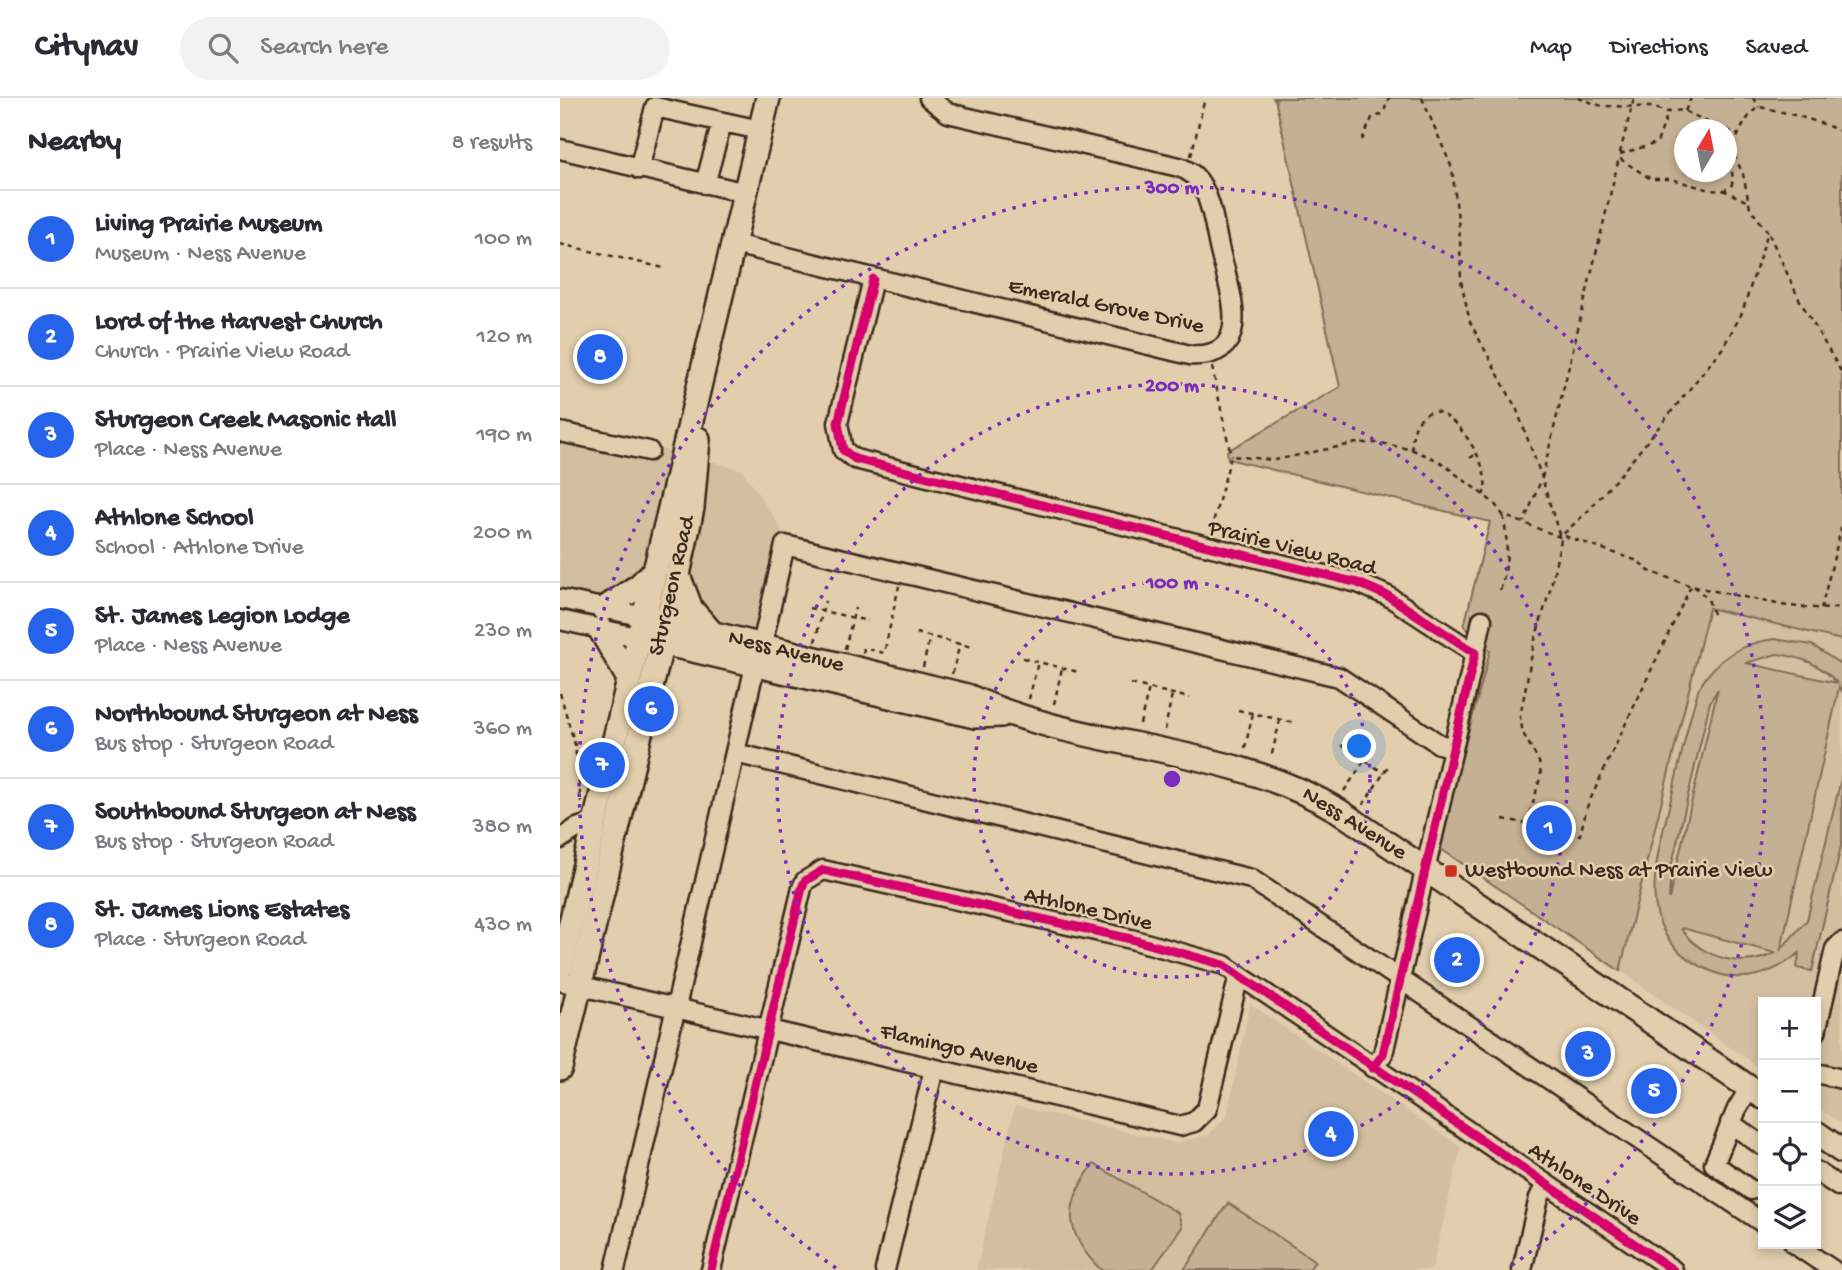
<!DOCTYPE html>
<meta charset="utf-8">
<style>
body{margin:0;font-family:"Gochi Hand",sans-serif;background:#f2f2f3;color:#2b2b33}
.controls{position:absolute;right:21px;bottom:21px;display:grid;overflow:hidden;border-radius:0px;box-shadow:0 4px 10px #0003}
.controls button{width:63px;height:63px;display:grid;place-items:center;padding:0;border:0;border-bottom:2px solid #e1e1e2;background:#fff;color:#2b2b33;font:35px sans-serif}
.compass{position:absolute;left:1114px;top:21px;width:63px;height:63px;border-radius:50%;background:#fff;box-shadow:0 4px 10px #0003;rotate:10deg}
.you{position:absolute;left:800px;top:649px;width:24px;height:24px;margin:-18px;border:5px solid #fff;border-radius:50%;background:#1a73e8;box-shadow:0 0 0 10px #1a73e833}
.badge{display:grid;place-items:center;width:46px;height:46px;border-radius:50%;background:#2563eb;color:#fff;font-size:23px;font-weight:700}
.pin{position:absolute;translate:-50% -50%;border:4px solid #fff;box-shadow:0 2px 7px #0006}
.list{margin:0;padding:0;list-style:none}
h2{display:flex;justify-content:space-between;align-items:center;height:91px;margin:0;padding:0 28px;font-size:30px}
h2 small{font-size:23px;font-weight:400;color:#7c7c81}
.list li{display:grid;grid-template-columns:46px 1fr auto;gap:21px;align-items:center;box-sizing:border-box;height:98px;padding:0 28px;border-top:2px solid #e1e1e2}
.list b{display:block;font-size:26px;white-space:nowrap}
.list p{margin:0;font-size:23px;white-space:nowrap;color:#7c7c81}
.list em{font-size:23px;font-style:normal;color:#7c7c81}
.icon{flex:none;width:38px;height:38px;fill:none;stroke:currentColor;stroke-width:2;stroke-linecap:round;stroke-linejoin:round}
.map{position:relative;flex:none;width:1282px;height:1172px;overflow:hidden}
header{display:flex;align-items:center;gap:42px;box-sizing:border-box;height:98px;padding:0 35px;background:#fff;border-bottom:2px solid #e1e1e2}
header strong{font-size:33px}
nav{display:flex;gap:38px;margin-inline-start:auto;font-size:24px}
.search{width:490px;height:63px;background:#f2f2f3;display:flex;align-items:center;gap:18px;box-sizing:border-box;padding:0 24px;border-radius:38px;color:#7c7c81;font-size:26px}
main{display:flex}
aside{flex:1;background:#fff}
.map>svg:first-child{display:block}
</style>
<header>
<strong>Citynav</strong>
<div class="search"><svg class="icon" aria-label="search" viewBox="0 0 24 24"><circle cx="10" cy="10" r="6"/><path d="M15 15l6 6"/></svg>Search here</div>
<nav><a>Map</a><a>Directions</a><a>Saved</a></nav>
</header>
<main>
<aside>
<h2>Nearby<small>8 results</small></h2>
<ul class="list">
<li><span class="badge">1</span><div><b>Living Prairie Museum</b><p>Museum · Ness Avenue</p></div><em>100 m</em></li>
<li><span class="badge">2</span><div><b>Lord of the Harvest Church</b><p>Church · Prairie View Road</p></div><em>120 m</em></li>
<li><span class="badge">3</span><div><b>Sturgeon Creek Masonic Hall</b><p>Place · Ness Avenue</p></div><em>190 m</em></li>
<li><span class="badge">4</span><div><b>Athlone School</b><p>School · Athlone Drive</p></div><em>200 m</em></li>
<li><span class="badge">5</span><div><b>St. James Legion Lodge</b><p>Place · Ness Avenue</p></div><em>230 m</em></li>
<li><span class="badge">6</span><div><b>Northbound Sturgeon at Ness</b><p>Bus stop · Sturgeon Road</p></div><em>360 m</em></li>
<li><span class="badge">7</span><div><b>Southbound Sturgeon at Ness</b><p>Bus stop · Sturgeon Road</p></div><em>380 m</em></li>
<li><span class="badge">8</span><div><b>St. James Lions Estates</b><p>Place · Sturgeon Road</p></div><em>430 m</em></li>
</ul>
</aside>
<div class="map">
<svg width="1282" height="1172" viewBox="0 0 1282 1172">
<rect width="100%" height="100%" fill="#e2ceac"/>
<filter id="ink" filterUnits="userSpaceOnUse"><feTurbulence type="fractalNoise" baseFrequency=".0143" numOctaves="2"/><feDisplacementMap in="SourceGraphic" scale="14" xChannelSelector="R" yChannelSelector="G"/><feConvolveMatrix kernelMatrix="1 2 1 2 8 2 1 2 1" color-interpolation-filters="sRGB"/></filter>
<g filter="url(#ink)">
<path fill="#d3bf9f" d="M0,329L122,356L96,471L44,511L0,501Z
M136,359L182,372L220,428L225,447L202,547L106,524Z
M1145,509L1282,542V1026L1256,1008V904H1203V972L1060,873Z
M690,906L901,1049L872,1172H416L455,1008L617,1045L648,1037L667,1018Z"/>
<path fill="#c4b092" stroke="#806d58" stroke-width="2" fill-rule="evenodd" d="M712,0H1282V542L1149,510L1060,873L878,749L930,553L904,528L930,424L668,361L667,353L780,289L715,1ZM1125,32H1167V74H1125Z
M1214,541L1252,547L1282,567V593L1279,589L1221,851L1247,822L1282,677V744L1252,873L1237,870L1239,855C1214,876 1182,887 1151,873C1067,839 1097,760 1113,693C1121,659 1128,623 1139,590C1156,561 1181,545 1214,541ZM1217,556C1241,559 1261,566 1277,585L1186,565ZM1158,591L1156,598L1109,801L1111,770L1150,604ZM1121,831L1122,830L1215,855C1181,872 1143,860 1121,831Z
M534,1066L618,1115L622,1129L592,1172H541C504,1136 503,1106 534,1066Z
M668,1105L755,1163L749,1172H624Z"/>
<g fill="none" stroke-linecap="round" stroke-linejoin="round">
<defs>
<path id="minor" d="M0,51L186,95
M79,71L95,9L200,32
M145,86L162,24
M174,146L630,257C697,261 669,191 660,153C655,133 653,108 643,90C637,79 631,73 619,69L388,15L369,0
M313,181L278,325L283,352L295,361L798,485L828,498L915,555L823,956L813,970
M0,334L89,353
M0,501L85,519
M0,522L81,540
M202,547L225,447L779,579L879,646L893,650
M915,555L922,522
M175,655L691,781L1203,1125
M0,741L17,730L35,724
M0,883L620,1028L634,1024L647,1011L679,877
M1256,934L1275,851L1282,844
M1256,975L1282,981
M1190,990L1177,1011L1154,1066L1191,1092
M1170,1025L1203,1048
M1256,1073L1278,1088L1282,1086
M1234,1146L1273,1172
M55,1172L195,568
M151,1172L242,790L245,783L263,772L571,841L664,867L1113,1172
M325,1172L374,971
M962,1172L979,1100L986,1086"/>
<path id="major" d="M118,477L131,511L152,535
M44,511L80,487L96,471
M85,519L407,598C525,653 666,645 779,713L1203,999
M40,531L69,581
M86,541L415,618L441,617
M0,871L208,0
M0,970L118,477L132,410L138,341
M1256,1035L1282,1053"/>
</defs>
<use href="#minor" stroke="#3b2a1e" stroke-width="23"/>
<use href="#major" stroke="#3b2a1e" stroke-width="28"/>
<path stroke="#3b2a1e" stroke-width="2.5" stroke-dasharray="5 5" stroke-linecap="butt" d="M862,0L892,70L900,139L901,183L910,224L957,312L982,380L964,424
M1018,0L1042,8L1090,9L1108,14L1122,12L1165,32
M1193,0L1199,9
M1125,13L1131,0
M1167,32L1179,37
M1282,34C1260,23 1225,14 1199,9C1185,16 1170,51 1171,67C1172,77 1174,80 1171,89L1162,93L1150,92L1111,81H1091L1059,60L982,380L999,436L1078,463L1089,473L1131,488L1227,508L1269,511L1282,508
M802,42L812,20L823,16L829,0
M1060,55L1074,0
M1060,56L1097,45L1108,14
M631,58L645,0
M1163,92L1188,104
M1209,136L1239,201L1282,275
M0,146L104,170
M652,269L671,358
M852,352C852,334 854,320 873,313C898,315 935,374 923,397
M910,360L916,356
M651,432L671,358L715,362L797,345H821L853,352L879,363L934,405L943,417L1000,439L1028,413L1064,372L1162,251L1182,215L1208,134L1190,110L1183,76L1174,57
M1134,488L1148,501L1154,519
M940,492C949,468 948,442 943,417
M249,510L308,523
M1261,511L1282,427
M356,535L412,549
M255,544L265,503
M285,551L295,510
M303,555L304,550L324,555L339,488
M463,560L518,574
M363,569L370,538
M392,576L400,546
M571,586L630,600
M0,595L15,647L21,705
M469,601L478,564
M494,606L502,570
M678,612L735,625
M580,626L589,590
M605,632L612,596
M781,647L824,675
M685,650L693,615
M712,656L720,622
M784,693L805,662
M803,707L829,667
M943,721L970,726
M967,725L981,677L979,664L963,635L960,619L974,545L990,492L1002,437
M1008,734L1020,737L1027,709L1041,678L1131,488"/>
<use href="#minor" stroke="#e2ceac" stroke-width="18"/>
<use href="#major" stroke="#e2ceac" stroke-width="23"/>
<defs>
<path id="cycleway" d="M313,181L278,325L283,352L295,361L798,485L828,498L915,555L823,956L813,970
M151,1172L242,790L245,783L263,772L571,841L664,867L1113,1172"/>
</defs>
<use href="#cycleway" stroke="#e2ceac" stroke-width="13"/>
<use href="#cycleway" stroke="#d6006c" stroke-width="9"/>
</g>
</g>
<g fill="none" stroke="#7b2cbf" stroke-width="3.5" stroke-dasharray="3.5 7">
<circle cx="612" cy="681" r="198"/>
<circle cx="612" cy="681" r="395"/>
<path d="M276 1170A593 593 0 1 1 948 1170"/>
</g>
<rect fill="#c8321e" stroke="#e2ceac" stroke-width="2.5" x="884" y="766" width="14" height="14" rx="3.5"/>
<g text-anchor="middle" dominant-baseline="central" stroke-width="5" stroke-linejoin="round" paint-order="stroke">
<g font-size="23" fill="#3b2a1e" stroke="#e2ceac">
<text transform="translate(546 209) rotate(12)">Emerald Grove Drive</text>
<text transform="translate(732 451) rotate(14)">Prairie View Road</text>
<text transform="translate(113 488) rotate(-77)">Sturgeon Road</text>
<text transform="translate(226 554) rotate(14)">Ness Avenue</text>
<text transform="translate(794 726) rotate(32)">Ness Avenue</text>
<text transform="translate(528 812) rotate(13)">Athlone Drive</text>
<text transform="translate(399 952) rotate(13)">Flamingo Avenue</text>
<text transform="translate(1024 1087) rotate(34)">Athlone Drive</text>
</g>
<g font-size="23" fill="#3b2a1e" stroke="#e2ceac" text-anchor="start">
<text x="905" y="773">Westbound Ness at Prairie View</text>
</g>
</g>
<circle cx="612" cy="681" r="10" fill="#7b2cbf" stroke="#e2ceac" stroke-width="3.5"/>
<g font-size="21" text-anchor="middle" font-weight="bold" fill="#7b2cbf" stroke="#e2ceac" stroke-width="5" stroke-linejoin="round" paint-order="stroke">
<text x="612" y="95">300 m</text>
<text x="612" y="293">200 m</text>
<text x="612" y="490">100 m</text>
</g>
</svg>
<div class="controls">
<button>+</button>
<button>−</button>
<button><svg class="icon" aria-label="locate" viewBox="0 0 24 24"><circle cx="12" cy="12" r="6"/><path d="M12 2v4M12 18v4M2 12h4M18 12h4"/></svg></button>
<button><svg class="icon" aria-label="layers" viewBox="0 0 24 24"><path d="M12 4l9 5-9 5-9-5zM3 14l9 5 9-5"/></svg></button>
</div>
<svg class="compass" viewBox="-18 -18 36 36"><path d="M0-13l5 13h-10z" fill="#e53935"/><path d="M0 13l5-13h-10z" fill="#7c7c81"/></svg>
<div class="you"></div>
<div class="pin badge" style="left:989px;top:730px">1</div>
<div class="pin badge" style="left:897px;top:862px">2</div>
<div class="pin badge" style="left:1028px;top:956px">3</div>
<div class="pin badge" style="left:771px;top:1036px">4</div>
<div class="pin badge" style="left:1094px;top:993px">5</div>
<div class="pin badge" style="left:91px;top:611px">6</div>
<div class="pin badge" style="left:42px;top:667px">7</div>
<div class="pin badge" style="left:40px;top:259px">8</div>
</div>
</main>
